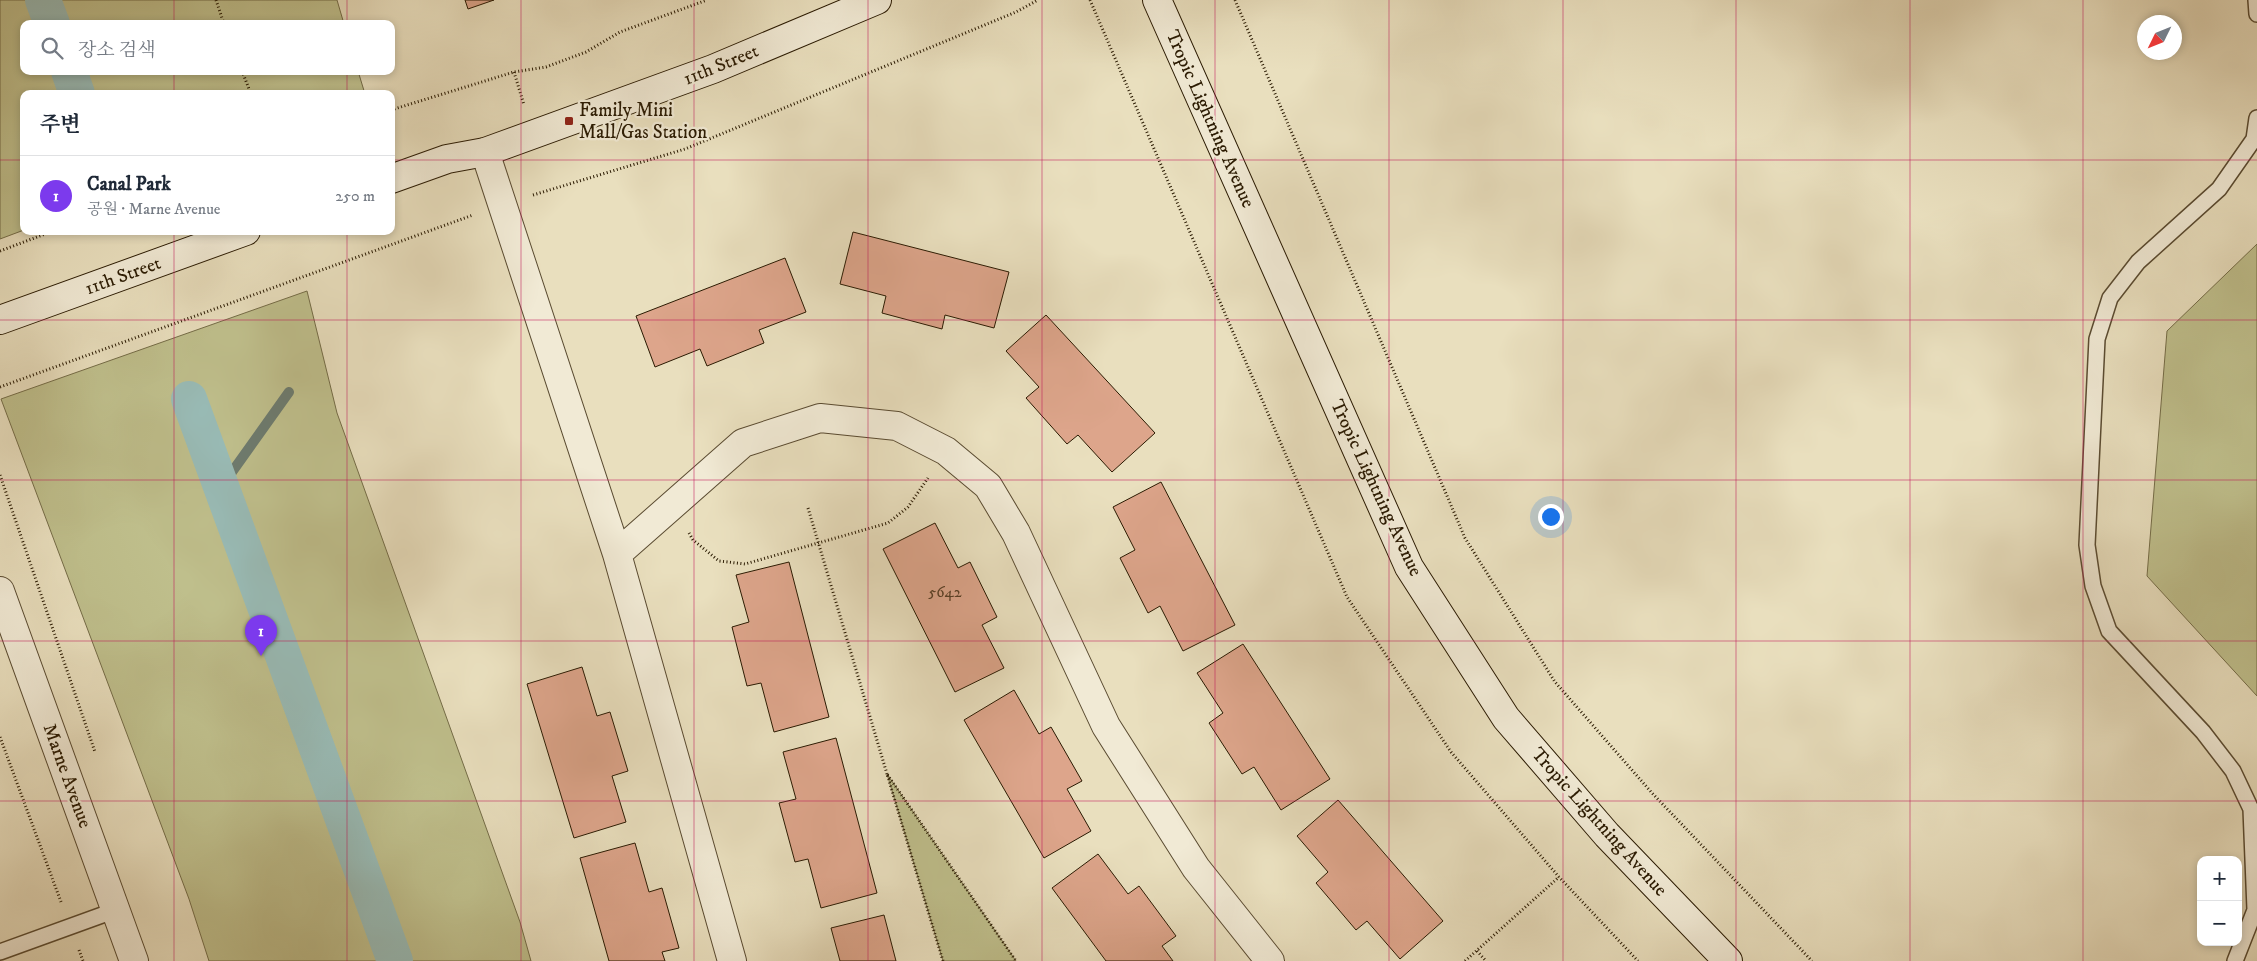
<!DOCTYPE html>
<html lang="ko">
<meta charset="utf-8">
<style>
body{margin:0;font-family:"IM FELL DW Pica","Noto Serif KR",serif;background:#f6f6f7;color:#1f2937}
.controls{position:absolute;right:15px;bottom:15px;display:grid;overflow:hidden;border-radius:10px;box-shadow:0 2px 8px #0003}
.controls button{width:45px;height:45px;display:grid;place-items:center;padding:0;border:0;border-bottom:1px solid #e0e1e3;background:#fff;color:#1f2937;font:25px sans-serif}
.compass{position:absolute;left:2137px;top:15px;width:45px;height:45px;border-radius:50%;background:#fff;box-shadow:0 2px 8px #0003;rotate:227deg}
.you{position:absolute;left:1550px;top:516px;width:18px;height:18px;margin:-12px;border:4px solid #fff;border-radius:50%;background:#1a73e8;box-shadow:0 0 0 8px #1a73e833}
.badge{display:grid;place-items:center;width:32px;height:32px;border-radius:50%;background:#7c3aed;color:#fff;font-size:16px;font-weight:700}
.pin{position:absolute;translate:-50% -41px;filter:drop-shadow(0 1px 2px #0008)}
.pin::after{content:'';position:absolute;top:26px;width:18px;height:15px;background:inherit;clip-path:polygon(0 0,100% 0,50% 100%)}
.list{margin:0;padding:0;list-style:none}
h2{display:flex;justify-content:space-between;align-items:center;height:65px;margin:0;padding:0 20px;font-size:21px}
h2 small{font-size:16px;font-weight:400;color:#747a83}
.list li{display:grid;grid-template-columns:32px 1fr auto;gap:15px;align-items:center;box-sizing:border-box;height:80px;padding:0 20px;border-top:1px solid #e0e1e3}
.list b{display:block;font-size:19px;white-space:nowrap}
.list p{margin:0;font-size:16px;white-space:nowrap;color:#747a83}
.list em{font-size:16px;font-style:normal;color:#747a83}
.icon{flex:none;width:28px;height:28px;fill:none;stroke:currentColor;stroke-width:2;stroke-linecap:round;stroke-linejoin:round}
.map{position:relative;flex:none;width:2257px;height:961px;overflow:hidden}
.search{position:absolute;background:#fff;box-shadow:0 2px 8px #0003;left:20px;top:20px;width:375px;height:55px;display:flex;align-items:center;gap:12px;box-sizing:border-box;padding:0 18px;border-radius:10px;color:#747a83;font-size:19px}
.panel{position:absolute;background:#fff;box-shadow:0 2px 8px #0003;left:20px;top:90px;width:375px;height:145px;border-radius:10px}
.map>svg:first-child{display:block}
</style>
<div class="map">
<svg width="2257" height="961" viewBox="0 0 2257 961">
<rect width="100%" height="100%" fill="#e9dfbe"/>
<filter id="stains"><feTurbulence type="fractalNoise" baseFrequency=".004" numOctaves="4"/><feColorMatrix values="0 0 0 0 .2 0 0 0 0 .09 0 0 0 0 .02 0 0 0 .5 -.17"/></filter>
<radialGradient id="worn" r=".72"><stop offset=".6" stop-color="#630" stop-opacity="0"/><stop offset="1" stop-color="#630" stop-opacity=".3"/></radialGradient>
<path fill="#bfbf8c" stroke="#746c47" d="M0,0H337L344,24H24V71H358L365,94H24V230L0,239Z
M2257,244V696L2147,576L2167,331Z
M307,291L337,413L520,922L531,961H209L189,899L1,399Z
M887,774L1016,961H943Z"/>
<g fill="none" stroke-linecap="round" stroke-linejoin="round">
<path stroke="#6d7b6f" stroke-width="10" d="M222,486L289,392"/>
<path stroke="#99bcb7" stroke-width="36" d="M43,0L52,24
M69,71L77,94
M189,399L395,961"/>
</g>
<path fill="#dda58b" stroke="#2a1a02" d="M465,0H494L468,9Z
M853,232L1009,272L994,328L945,315L942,329L882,313L886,296L840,284Z
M785,258L806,312L759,330L764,343L707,366L700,349L655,367L636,316Z
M1046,315L1155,433L1112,472L1078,435L1067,444L1026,398L1039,387L1006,351Z
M1161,482L1235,625L1183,651L1160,606L1148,613L1120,558L1135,550L1113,507Z
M935,523L958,568L970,562L997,617L982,625L1004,668L955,692L883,549Z
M789,562L829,717L774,732L761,683L747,686L732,627L749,622L736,575Z
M1243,644L1330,779L1281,810L1254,767L1242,774L1209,723L1223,713L1197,673Z
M582,667L597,716L610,712L628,771L612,776L626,822L574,838L527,684Z
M1014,690L1039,734L1051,727L1082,781L1067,789L1091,831L1044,858L964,720Z
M836,738L877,893L821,908L808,859L795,862L779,803L796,799L783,752Z
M1338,800L1443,921L1400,959L1367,921L1356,930L1316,883L1328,872L1297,836Z
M635,843L649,892L662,888L679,948L662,952L665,961H609L580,858Z
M1098,854L1128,894L1139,886L1176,936L1162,946L1173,961H1106L1052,888Z
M884,915L896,961H840L831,928Z"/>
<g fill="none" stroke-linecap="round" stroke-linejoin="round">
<defs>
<path id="service" d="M2256,0L2257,14
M0,952L116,910
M2235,961L2255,910L2251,809L2233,771L2203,732L2109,631L2093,586L2087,545L2097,339L2110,298L2138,262L2219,189L2254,139L2257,118"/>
<path id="minor" d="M485,152L617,554L732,961
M617,554L743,443L820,418L897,426L946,451L988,486L1016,533L1106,726L1196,868L1270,961"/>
<path id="tertiary" d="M0,591L134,961"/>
<path id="secondary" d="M1157,0L1409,567L1506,718L1607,835L1728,961
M391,179L447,159L485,152L713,69L877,0
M0,320L246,231"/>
</defs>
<use href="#service" stroke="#5a4b31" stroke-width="18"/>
<use href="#minor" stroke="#5a4b31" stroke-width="30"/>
<use href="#tertiary" stroke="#5a4b31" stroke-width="30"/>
<use href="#secondary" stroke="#2a1a02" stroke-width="30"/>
<path stroke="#2a1a02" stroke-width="3" stroke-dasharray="1 2.5" stroke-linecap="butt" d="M216,0L224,24
M1090,0L1347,597L1451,752L1559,877L1638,961
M1235,0L1465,538L1555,682L1652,793L1812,961
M242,71L251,94
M514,72L524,105
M391,110L514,72L546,67L586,52L620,32L707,0
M533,195L685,149L1016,12L1038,0
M0,251L53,231
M0,387L473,215
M0,475L95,752
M808,508L887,774
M689,533L693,540L719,561L745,564L888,523L908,507L928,478
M0,737L61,902
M79,950L83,961
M1477,951L1486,961
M943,961L887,774L1016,961
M1465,961L1559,877"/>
<use href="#service" stroke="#f1ead5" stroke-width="15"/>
<use href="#minor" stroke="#f1ead5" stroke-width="28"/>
<use href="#tertiary" stroke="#f1ead5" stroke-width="28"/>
<use href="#secondary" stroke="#f1ead5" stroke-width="28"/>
</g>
<path fill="none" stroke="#c2185b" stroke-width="1" stroke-opacity="0.55" d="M174,0V24M347,0V24M521,0V961M694,0V961M868,0V961M1042,0V961M1215,0V961M1389,0V961M1563,0V961M1736,0V961M1910,0V961M2083,0V961M174,71V94M347,71V94M0,160H24M391,160H2257M174,231V961M347,231V961M0,320H2257M0,480H2257M0,641H2257M0,801H2257"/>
<rect fill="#8f2418" stroke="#f1ead5" stroke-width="2" x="564" y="116" width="10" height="10" rx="2.5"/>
<g text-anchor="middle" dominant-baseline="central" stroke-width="4.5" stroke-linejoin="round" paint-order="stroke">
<g font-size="16" fill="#573d24">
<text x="945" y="592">5642</text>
</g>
<g font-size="19" fill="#2a1a02" stroke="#f1ead5">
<text transform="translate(721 65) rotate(-22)">11th Street</text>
<text transform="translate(1210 119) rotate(66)">Tropic Lightning Avenue</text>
<text transform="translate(123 276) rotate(-20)">11th Street</text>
<text transform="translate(1376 488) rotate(65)">Tropic Lightning Avenue</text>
<text transform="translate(67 776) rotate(70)">Marne Avenue</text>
<text transform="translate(1599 822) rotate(48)">Tropic Lightning Avenue</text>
</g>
<g font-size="19" fill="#2a1a02" stroke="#f1ead5" text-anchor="start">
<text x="579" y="110">Family Mini<tspan x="579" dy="22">Mall/Gas Station</tspan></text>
</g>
</g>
<rect width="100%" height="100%" filter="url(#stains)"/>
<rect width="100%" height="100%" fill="url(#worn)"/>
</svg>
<div class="controls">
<button>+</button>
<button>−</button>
</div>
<svg class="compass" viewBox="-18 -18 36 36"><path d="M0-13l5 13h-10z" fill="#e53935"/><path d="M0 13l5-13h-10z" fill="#747a83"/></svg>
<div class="you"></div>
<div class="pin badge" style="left:261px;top:656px">1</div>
<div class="search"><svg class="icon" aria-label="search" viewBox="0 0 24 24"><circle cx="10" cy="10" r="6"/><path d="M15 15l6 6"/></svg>장소 검색</div>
<section class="panel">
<h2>주변<small></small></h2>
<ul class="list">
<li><span class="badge">1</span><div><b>Canal Park</b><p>공원 · Marne Avenue</p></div><em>250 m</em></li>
</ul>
</section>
</div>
